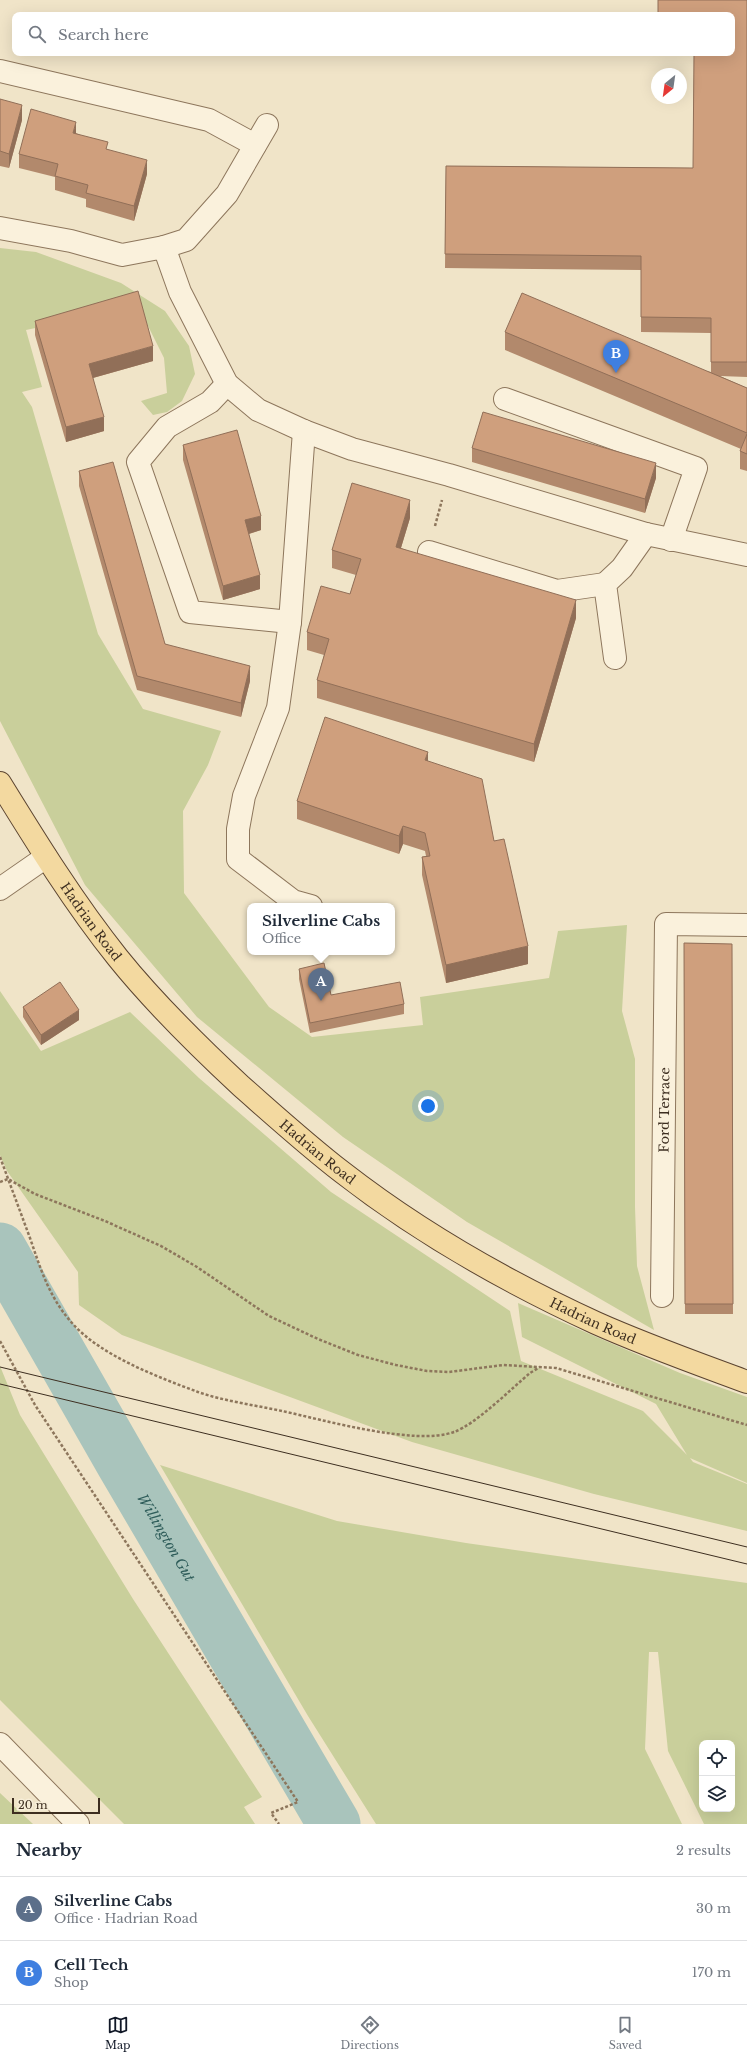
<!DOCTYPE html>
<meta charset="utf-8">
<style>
body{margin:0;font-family:"Libre Baskerville",serif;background:#f2f2f3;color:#1f2937}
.controls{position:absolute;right:12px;bottom:12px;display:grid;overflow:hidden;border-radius:8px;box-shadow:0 4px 16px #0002}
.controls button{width:36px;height:36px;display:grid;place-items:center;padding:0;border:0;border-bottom:1px solid #e0e1e3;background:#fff;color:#1f2937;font:20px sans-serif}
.compass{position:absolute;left:651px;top:68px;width:36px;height:36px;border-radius:50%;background:#fff;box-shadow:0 4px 16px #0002;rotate:209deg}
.scale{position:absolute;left:12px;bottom:10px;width:88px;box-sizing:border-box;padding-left:4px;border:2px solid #3d2e20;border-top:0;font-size:11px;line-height:14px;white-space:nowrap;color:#3d2e20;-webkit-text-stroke:3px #f7eed8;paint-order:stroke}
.you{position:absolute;left:428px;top:1106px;width:14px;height:14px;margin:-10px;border:3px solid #fff;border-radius:50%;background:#1a73e8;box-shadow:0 0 0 6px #1a73e833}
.badge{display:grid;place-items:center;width:26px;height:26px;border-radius:50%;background:#111827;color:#fff;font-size:13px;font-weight:700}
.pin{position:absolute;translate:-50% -33px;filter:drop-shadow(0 1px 2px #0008)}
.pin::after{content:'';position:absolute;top:21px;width:14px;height:12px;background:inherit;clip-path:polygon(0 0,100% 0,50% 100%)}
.popup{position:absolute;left:247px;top:903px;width:148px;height:52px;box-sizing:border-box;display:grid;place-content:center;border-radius:8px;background:#fff;filter:drop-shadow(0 1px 3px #0005);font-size:13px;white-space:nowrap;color:#747a83}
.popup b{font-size:15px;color:#1f2937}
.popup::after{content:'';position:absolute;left:50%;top:100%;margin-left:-8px;border:8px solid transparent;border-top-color:#fff}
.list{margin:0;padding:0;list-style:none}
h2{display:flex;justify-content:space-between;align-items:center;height:52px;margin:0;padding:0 16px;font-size:17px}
h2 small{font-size:13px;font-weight:400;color:#747a83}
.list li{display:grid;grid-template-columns:26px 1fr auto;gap:12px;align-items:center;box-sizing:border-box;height:64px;padding:0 16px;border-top:1px solid #e0e1e3}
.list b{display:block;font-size:15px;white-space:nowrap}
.list p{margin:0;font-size:13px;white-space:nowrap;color:#747a83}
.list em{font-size:13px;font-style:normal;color:#747a83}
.icon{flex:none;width:22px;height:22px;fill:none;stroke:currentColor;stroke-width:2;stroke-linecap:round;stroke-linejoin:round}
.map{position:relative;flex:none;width:747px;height:1824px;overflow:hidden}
.search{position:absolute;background:#fff;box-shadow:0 4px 16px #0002;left:12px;right:12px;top:12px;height:44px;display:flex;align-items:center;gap:10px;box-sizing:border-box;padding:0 14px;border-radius:8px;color:#747a83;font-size:15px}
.sheet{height:180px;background:#fff}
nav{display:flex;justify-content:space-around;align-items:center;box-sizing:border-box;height:56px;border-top:1px solid #e0e1e3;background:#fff;font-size:11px;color:#747a83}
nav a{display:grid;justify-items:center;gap:2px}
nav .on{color:#111827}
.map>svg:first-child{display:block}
</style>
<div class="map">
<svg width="747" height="1824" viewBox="0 0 747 1824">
<rect width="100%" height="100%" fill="#f0e4c8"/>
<path fill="#c9cf9b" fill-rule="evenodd" d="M0,248L36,252L121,283L165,311L189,346L195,374L182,401L167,412L153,415L141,401L167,393L164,358L138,306L26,330L42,387L22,392L32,407L98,634L143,709L221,731L208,765L183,811L184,893L269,1007L312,1037L423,1025L420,997L549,978L558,931L627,925L622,1011L635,1059V1207L637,1266L654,1330L467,1222L343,1137L197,1017L85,885L0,721Z
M0,991L41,1051L130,1012L199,1078L331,1192L510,1311L521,1361L643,1411L687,1455L656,1404L522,1337L518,1303L680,1373L747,1397V1483L690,1458L693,1462L747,1484V1531L594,1494L412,1442L122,1335L79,1305L78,1272L7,1171L0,1155Z
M0,1366L20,1415L133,1599L262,1797L244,1807L255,1824H124L0,1700Z
M160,1465L337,1521L466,1543L747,1583V1824H704L668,1751L658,1652H649L645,1749L682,1824H376L308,1716ZM702,1743H732V1809H702Z
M0,1793L33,1824H0Z"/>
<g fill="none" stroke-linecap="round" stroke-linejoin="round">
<path stroke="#a9c4bc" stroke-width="53" id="s1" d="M0,1249L123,1464L334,1824"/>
<defs>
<g id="minor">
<path d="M0,71L209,120L255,145"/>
<path d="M0,228L71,241L122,255L164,247L180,292L227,384L258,410L304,431L352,449L449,475L646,534L747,555"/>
<path d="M164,247L186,240L227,194L267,125"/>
<path d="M227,384L210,402L167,427L138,462L190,612L290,622"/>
<path d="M505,399L696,468L671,540"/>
<path d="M304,431L290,622L278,708L244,796L238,829V859L293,901L311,906"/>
<path d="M429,552L557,591L605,584"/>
<path d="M615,658L605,584L622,568L646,534"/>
<path d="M0,889L46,857"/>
<path id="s2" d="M662,1296L666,924L747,925"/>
<path d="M0,1744L78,1824"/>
</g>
<g id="major">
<path id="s3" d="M0,783C37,843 74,903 118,958C155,1004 198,1046 241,1086C274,1115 307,1145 342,1172C419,1232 507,1282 596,1323C645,1345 696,1363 747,1382"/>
</g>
</defs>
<use href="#minor" stroke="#8d765c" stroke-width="24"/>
<use href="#major" stroke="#5b4430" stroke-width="24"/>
<path stroke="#8d765c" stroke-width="2.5" stroke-dasharray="3 2" stroke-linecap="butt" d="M435,526L442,500
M0,1157C10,1184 20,1211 30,1238C41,1270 49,1297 72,1323C101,1356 158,1377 198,1392C224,1401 254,1405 282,1411C324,1420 415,1446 454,1432C476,1424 511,1389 530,1373L540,1367
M0,1182L8,1179L35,1194L105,1221L161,1246L197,1267L269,1316L318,1339L358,1355L396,1365L427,1371L449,1372L503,1365L556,1368L747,1425
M0,1341L35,1405L298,1802L271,1813L279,1824"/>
<use href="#minor" stroke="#faf1dc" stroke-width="22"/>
<use href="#major" stroke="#f3d9a0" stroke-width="22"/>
<path stroke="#3d2e20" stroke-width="1" d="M0,1367L747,1547
M0,1384L747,1564"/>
</g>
<path fill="#b2896c" d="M658,0H747V377L720,376L747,388V471L740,469V451L741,449L505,350V332L711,372V333L641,332V270L445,268L446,166L693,168L732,15H658Z
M0,99L22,120L9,168L0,166Z
M76,133L108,150L147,174L134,221L86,207V199L55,190V177L19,168V154Z
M35,321L153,361L93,378L104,431L66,442L35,335Z
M183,445L261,530L249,534L260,589L223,600L183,460Z
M472,448L656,478L645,513L472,462Z
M79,471L165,644L250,681L241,717L137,690L79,486Z
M410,518L401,548L576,618L534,762L317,698V680L324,655L307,650V632L350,594L356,575L332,568V550Z
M428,761L494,841L528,964L446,983L422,875V857L426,856L425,851L403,844L399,854L297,819V801Z
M684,943L732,944L733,1314H685Z
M299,969L331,995L404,1004V1014L310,1033L299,979Z
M23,1007L79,1020L41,1045L23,1017Z"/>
<path fill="#916f58" d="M22,105V120L9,168V154Z
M76,122V136L73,133Z
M147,160V174L134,221V206Z
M153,346V361L89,379V364Z
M104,417V431L66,442V427Z
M656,463V478L645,513V499Z
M410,500V518L396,564V547Z
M261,516V530L245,535V520Z
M260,575V589L223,600V586Z
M576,600V618L534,762V744Z
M250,666V681L241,717V703Z
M428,752V769L425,760Z
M403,826V844L399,854V836Z
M528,946V964L446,983V965Z
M79,1010V1020L41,1045V1035Z"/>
<path fill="#cf9f7d" stroke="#916f58" d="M658,0H747V362H711V318L641,317V256L445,254L446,166L693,168L694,53H732V15H658Z
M0,99L22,105L9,154L0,151Z
M31,109L76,122L73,133L108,142L106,149L147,160L134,206L86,193L88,185L55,176L58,164L19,154Z
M138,291L153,346L89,364L104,417L66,427L35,321Z
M522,293L747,388V433L505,332Z
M483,412L656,463L645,499L472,448Z
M237,430L261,516L245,520L260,575L223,586L183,445Z
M747,434V454L740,451Z
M113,462L165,644L250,666L241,703L137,676L79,471Z
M352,483L410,500L396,547L576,600L534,744L317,680L329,639L307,632L321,586L350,594L361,559L332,550Z
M325,717L428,752L425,760L482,779L494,841L504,839L528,946L446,965L422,857L430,856L425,833L403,826L399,836L297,801Z
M684,943L732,944L733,1304H685Z
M324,963L331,995L400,982L404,1004L310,1023L299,969Z
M60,982L79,1010L41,1035L23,1007Z"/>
<g text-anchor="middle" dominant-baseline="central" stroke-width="4" stroke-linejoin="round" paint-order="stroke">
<g font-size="13" fill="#3d2e20" stroke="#f7eed8">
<text stroke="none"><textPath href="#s3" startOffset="166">Hadrian Road</textPath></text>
<text stroke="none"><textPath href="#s2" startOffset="186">Ford Terrace</textPath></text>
<text stroke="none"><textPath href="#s3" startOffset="490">Hadrian Road</textPath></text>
<text stroke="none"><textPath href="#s3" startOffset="814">Hadrian Road</textPath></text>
</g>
<g font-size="14" font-style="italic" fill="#2f5d5a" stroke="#f7eed8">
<text stroke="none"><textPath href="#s1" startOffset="333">Willington Gut</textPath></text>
</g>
</g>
</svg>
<div class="controls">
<button><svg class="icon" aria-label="locate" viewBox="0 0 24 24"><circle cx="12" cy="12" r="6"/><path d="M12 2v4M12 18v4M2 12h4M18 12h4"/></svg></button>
<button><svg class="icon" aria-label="layers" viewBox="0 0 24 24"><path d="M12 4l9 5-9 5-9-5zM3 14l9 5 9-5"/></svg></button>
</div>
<svg class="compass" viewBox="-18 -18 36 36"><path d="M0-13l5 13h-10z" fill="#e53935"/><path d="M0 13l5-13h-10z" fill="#747a83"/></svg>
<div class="scale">20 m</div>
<div class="you"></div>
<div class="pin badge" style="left:321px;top:1001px;background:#5c6f8a">A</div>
<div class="popup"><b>Silverline Cabs</b>Office</div>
<div class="pin badge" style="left:616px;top:373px;background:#3f7fe0">B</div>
<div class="search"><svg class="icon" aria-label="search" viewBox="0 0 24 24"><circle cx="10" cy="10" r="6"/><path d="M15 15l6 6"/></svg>Search here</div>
</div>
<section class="sheet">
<h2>Nearby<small>2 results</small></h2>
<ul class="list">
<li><span class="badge" style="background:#5c6f8a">A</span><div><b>Silverline Cabs</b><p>Office · Hadrian Road</p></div><em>30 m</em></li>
<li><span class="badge" style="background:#3f7fe0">B</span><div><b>Cell Tech</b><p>Shop</p></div><em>170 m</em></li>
</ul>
</section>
<nav>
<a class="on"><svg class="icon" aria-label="map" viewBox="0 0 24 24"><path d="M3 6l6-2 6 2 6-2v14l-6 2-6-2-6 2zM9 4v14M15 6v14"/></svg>Map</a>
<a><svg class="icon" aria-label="directions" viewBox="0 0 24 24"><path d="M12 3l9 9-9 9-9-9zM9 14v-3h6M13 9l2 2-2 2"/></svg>Directions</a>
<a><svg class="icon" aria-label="saved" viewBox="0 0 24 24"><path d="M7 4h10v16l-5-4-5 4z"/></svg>Saved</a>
</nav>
